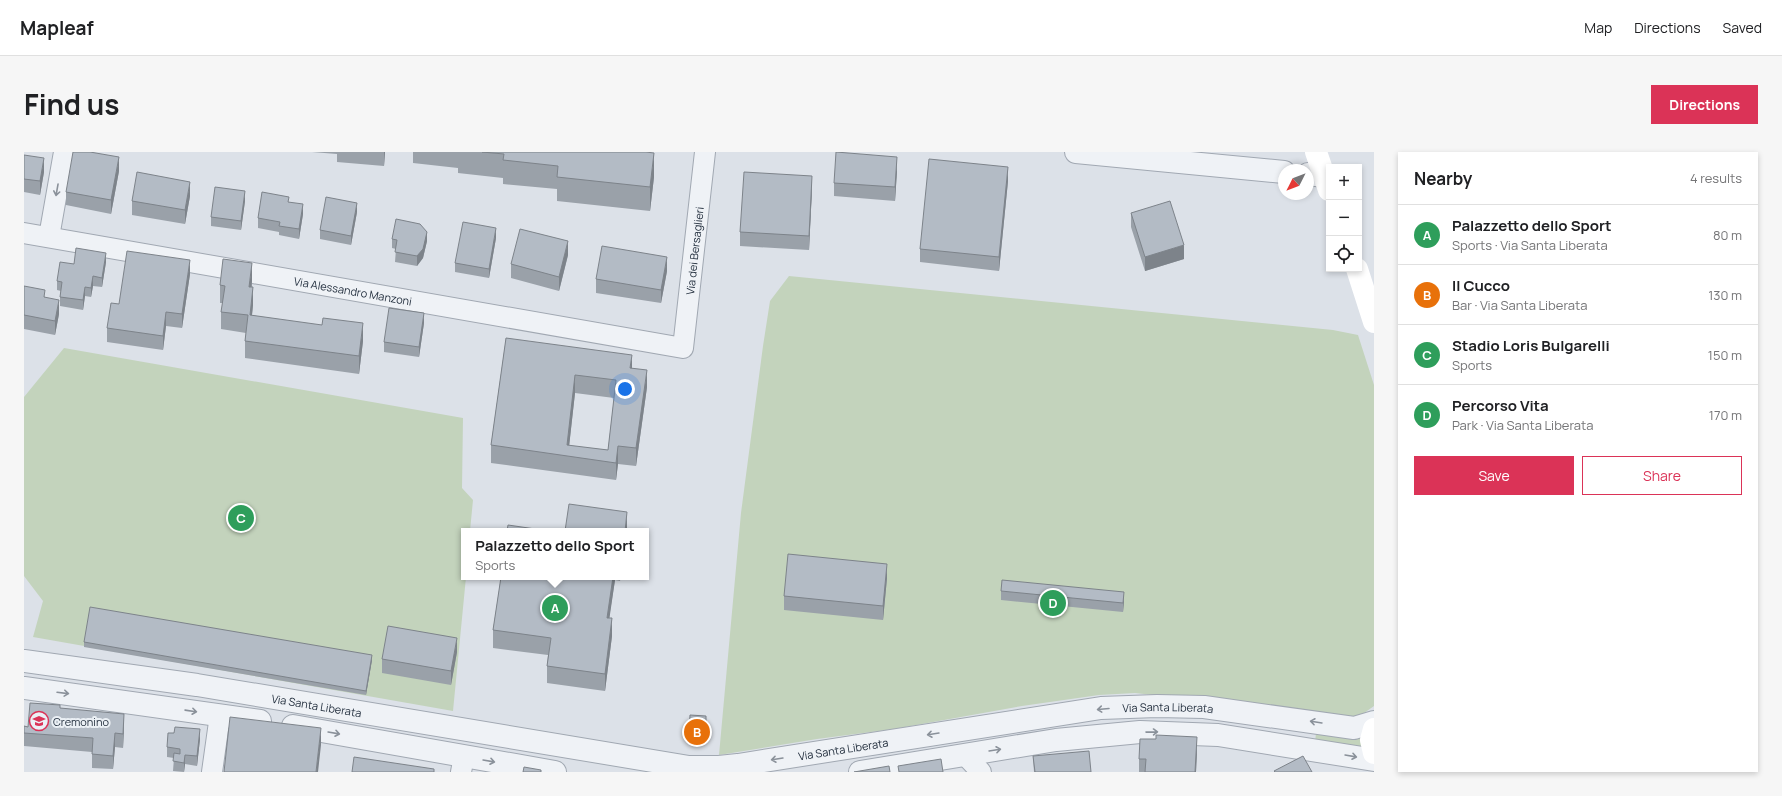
<!DOCTYPE html>
<meta charset="utf-8">
<style>
body{margin:0;font-family:Manrope,sans-serif;background:#f6f6f6;color:#202124}
.controls{position:absolute;right:12px;top:12px;display:grid;overflow:hidden;border-radius:0px;box-shadow:0 2px 6px #0003}
.controls button{width:36px;height:36px;display:grid;place-items:center;padding:0;border:0;border-bottom:1px solid #e0e0e0;background:#fff;color:#202124;font:20px sans-serif}
.compass{position:absolute;left:1254px;top:12px;width:36px;height:36px;border-radius:50%;background:#fff;box-shadow:0 2px 6px #0003;rotate:228deg}
.you{position:absolute;left:601px;top:237px;width:14px;height:14px;margin:-10px;border:3px solid #fff;border-radius:50%;background:#1a73e8;box-shadow:0 0 0 6px #1a73e833}
.badge{display:grid;place-items:center;width:26px;height:26px;border-radius:50%;background:#db3357;color:#fff;font-size:13px;font-weight:700}
.pin{position:absolute;translate:-50% -50%;border:2px solid #fff;box-shadow:0 1px 4px #0006}
.popup{position:absolute;left:437px;top:376px;width:188px;height:52px;box-sizing:border-box;display:grid;place-content:center;border-radius:0px;background:#fff;filter:drop-shadow(0 1px 3px #0005);font-size:13px;white-space:nowrap;color:#757577}
.popup b{font-size:15px;color:#202124}
.popup::after{content:'';position:absolute;left:50%;top:100%;margin-left:-8px;border:8px solid transparent;border-top-color:#fff}
.list{margin:0;padding:0;list-style:none}
h2{display:flex;justify-content:space-between;align-items:center;height:52px;margin:0;padding:0 16px;font-size:17px}
h2 small{font-size:13px;font-weight:400;color:#757577}
.list li{display:grid;grid-template-columns:26px 1fr auto;gap:12px;align-items:center;box-sizing:border-box;height:60px;padding:0 16px;border-top:1px solid #e0e0e0}
.list b{display:block;font-size:15px;white-space:nowrap}
.list p{margin:0;font-size:13px;white-space:nowrap;color:#757577}
.list em{font-size:13px;font-style:normal;color:#757577}
.actions{display:flex;gap:8px;padding:12px 16px}
.actions a{flex:1;padding:9px 0;border:1px solid #db3357;border-radius:0px;text-align:center;font-size:14px;color:#db3357}
.actions .main{background:#db3357;color:#fff}
.icon{flex:none;width:22px;height:22px;fill:none;stroke:currentColor;stroke-width:2;stroke-linecap:round;stroke-linejoin:round}
.map{position:relative;flex:none;width:1350px;height:620px;overflow:hidden;border-radius:0px}
header{display:flex;align-items:center;gap:24px;box-sizing:border-box;height:56px;padding:0 20px;background:#fff;border-bottom:1px solid #e0e0e0}
header strong{font-size:19px}
nav{display:flex;gap:22px;margin-inline-start:auto;font-size:14px}
.intro{display:flex;align-items:center;justify-content:space-between;box-sizing:border-box;height:96px;padding:0 24px}
h1{margin:0;font-size:28px}
.button{padding:10px 18px;border-radius:0px;background:#db3357;color:#fff;font-size:14px;font-weight:700}
main{display:flex;gap:24px;padding:0 24px}
aside{flex:1;background:#fff;border-radius:0px;box-shadow:0 2px 6px #0003}
.map>svg:first-child{display:block}
</style>
<header>
<strong>Mapleaf</strong>
<nav><a>Map</a><a>Directions</a><a>Saved</a></nav>
</header>
<div class="intro"><h1>Find us</h1><a class="button">Directions</a></div>
<main>
<div class="map">
<svg width="1350" height="620" viewBox="0 0 1350 620">
<rect width="100%" height="100%" fill="#dce1e8"/>
<path fill="#c3d3bc" d="M765,124L1309,178L1334,183L1350,233V554L1333,566L1111,541L1075,543L998,554L870,577L793,587L695,603L717,361L739,194L746,149Z
M40,196L439,266L438,336L449,348L446,379H440V425H442L429,559L9,485L19,449L0,424V245Z
M1292,581L1336,584L1338,600L1291,591Z"/>
<g fill="none" stroke-linecap="round" stroke-linejoin="round">
<defs>
<g id="minor">
<path id="s1" d="M0,81L659,196L681,0"/>
<path d="M25,85L40,0"/>
<path d="M941,603L957,620"/>
<path d="M188,620L196,563"/>
<path d="M437,620L440,604"/>
</g>
<g id="tertiary">
<path d="M1052,0L1260,20"/>
<path d="M1284,22L1300,24"/>
<path id="s2" d="M0,509L173,533L665,615H695L714,613L1077,556L1133,554L1180,555L1330,576L1350,570"/>
<path d="M0,536L236,569"/>
<path d="M269,574L531,620"/>
<path d="M836,620L1032,588L1116,580L1194,583L1350,608"/>
</g>
</defs>
<use href="#minor" stroke="#a1a8b2" stroke-width="22"/>
<use href="#tertiary" stroke="#a1a8b2" stroke-width="24"/>
<use href="#minor" stroke="#eff2f6" stroke-width="20"/>
<use href="#tertiary" stroke="#eff2f6" stroke-width="22"/>
<path stroke="#fff" stroke-width="22" d="M1292,0L1305,38
M1333,117L1350,170
M1350,577L1347,588L1350,601"/>
</g>
<path fill="#9aa1a9" fill-rule="evenodd" d="M288,0H361L360,14L313,10V2Z
M389,0H622L630,25L626,59L533,49V37L479,32V26L434,21V16L389,11Z
M0,3L20,20L16,43L0,40Z
M95,19L87,62L42,53V40Z
M873,19L871,49L810,44V31Z
M984,29L975,119L896,110V97Z
M788,37L785,98L716,94V80Z
M166,44L161,72L108,63V49Z
M221,49L217,78L187,74V65Z
M265,50L279,62L275,87L255,83V80L234,76V66Z
M333,60L327,93L296,87V78Z
M1107,61L1160,107L1121,119L1107,75Z
M472,86L465,126L431,120V111Z
M368,87L403,89L399,106L393,114L371,110L372,97L368,96Z
M544,103L535,139L487,126V112Z
M82,110L78,135L69,134L67,145L61,144L59,158L36,154V145L37,139L33,138V129L50,112Z
M643,119L637,151L572,141V127Z
M166,122L158,176L142,174L139,198L83,190V176L95,152Z
M228,129V135L229,153L228,163L339,189L335,222L221,206V189L222,181L197,177V160L199,151H196V133Z
M0,134L21,145L35,162L31,183L0,177Z
M400,171L395,205L360,200V190Z
M482,186L608,216L623,235L612,314L594,312L592,328L467,311V293ZM551,241L590,246L584,298L545,294Z
M477,425H597L596,429L591,428L585,466L588,484L581,539L523,531V514L524,503L469,496V478Z
M863,426L859,468L760,458V444Z
M977,439L1100,449L1099,460L977,448Z
M60,490L348,508L342,543L60,495Z
M433,500L427,533L358,521V507Z
M36,556L100,575L99,596L91,595L89,617L68,616V600L0,594V574L4,575Z
M682,564V590L665,589V584Z
M176,587L173,614L161,612L160,620L149,619L150,606L143,605V595Z
M1173,598L1172,620H1115V607Z
M1009,604L1067,620H1010Z"/>
<path fill="#7d838a" d="M360,0H361L360,14Z
M630,1V25L626,59V35Z
M95,5V19L87,62V48Z
M873,5V19L871,49V35Z
M20,6V20L16,43V29Z
M984,15V29L975,119V105Z
M788,24V37L785,98V84Z
M166,30V44L161,72V58Z
M221,39V49L217,78V69Z
M333,51V60L327,93V84Z
M279,52V62L275,87V77Z
M472,76V86L465,126V117Z
M403,80V89L399,106L393,114V104Z
M544,89V103L535,139V125Z
M1160,93V107L1121,119V105Z
M82,101V110L78,135V126Z
M643,105V119L637,151V138Z
M166,108V122L158,176V162Z
M228,111V129L225,152V135Z
M69,124V134L67,145V136Z
M61,135V144L59,158V148Z
M229,135V153L226,181V163Z
M35,148V162L31,183V169Z
M142,160V174L139,198V184Z
M400,161V171L395,205V195Z
M339,171V189L335,222V204Z
M608,203V221L606,216Z
M623,218V235L612,314V296Z
M551,223V241L544,304L543,293Z
M594,294V312L592,328V311Z
M603,360V379H601Z
M863,412V426L859,468V454Z
M589,425H591V428L583,483V466Z
M1100,440V449L1099,460V451Z
M588,466V484L581,539V522Z
M433,486V500L427,533V519Z
M348,503V508L342,543V539Z
M100,562V575L99,596V582Z
M297,576V593L294,620H292Z
M176,577V587L173,614V604Z
M91,581V595L89,617V604Z
M1173,585V598L1172,620H1171Z
M161,603V612L160,620V611Z"/>
<path fill="#b3bbc5" stroke="#7d838a" fill-rule="evenodd" d="M49,0H66L95,5L87,48L42,40Z
M458,0H622L630,1L626,35L533,25L534,14L479,8L480,2Z
M812,0L873,5L871,35L810,31Z
M0,3L20,6L16,29L0,27Z
M905,7L984,15L975,105L896,97Z
M113,20L166,30L161,58L108,49Z
M720,20L788,24L785,84L716,80Z
M191,35L221,39L217,69L187,65Z
M238,40L265,45L264,50L279,52L275,77L255,74L256,70L234,66Z
M302,45L333,51L327,84L296,78Z
M1146,49L1160,93L1121,105L1107,61Z
M372,67L396,72L403,80L399,97L393,104L371,100L373,88L368,87Z
M439,70L472,76L465,117L431,111Z
M496,77L544,89L535,125L487,112Z
M578,94L643,105L637,138L572,127Z
M52,96L82,101L78,126L69,124L67,136L61,135L59,148L36,145L38,130L33,129L36,110L50,112Z
M103,99L166,108L158,162L142,160L139,184L83,176L87,151L95,152Z
M199,107L228,111L225,135H229L226,163L298,173L299,166L339,171L335,204L221,189L224,163L197,160L201,134L196,133Z
M0,134L21,138L20,145L35,148L31,169L0,163Z
M365,156L400,161L395,195L360,190Z
M482,186L608,203L606,216L623,218L612,296L594,294L592,311L467,293ZM551,223L592,228L584,298L543,293Z
M545,352L603,360L601,379H541Z
M484,373L525,379H483Z
M764,402L863,412L859,454L760,444Z
M477,425H589L583,466H588L581,522L523,514L527,486L469,478Z
M978,428L1100,440L1099,451L977,439Z
M66,455L348,503L342,539L60,490Z
M364,474L433,486L427,519L358,507Z
M6,551L36,553V556L100,562L99,582L91,581L89,604L68,602L69,586L0,581V574L4,575Z
M666,563L682,564V585L665,584Z
M206,565L297,576L292,620H200Z
M151,575L176,577L173,604L161,603L160,611L149,609L150,601L156,602V597L143,595L144,581H150Z
M1132,583L1173,585L1171,620H1121L1122,607H1115L1116,587H1132Z
M1065,599L1067,620H1011L1009,604Z
M1279,604L1288,620H1251L1250,619Z
M330,605L410,617V620H328Z
M917,607L919,620H875L874,614Z
M865,614L866,620H830Z
M500,615L517,618V620H499Z"/>
<defs><path id="oneway-shaft" d="M-6 0H5M1.5-3L5.5 0L1.5 3" fill="none" stroke-width="1.6" stroke-linecap="round" stroke-linejoin="round"/></defs>
<g stroke="#8a919a">
<use href="#oneway-shaft" transform="translate(33 38) rotate(100)"/>
<use href="#oneway-shaft" transform="translate(39 541) rotate(7)"/>
<use href="#oneway-shaft" transform="translate(1079 557) rotate(175)"/>
<use href="#oneway-shaft" transform="translate(167 559) rotate(8)"/>
<use href="#oneway-shaft" transform="translate(1292 570) rotate(-171)"/>
<use href="#oneway-shaft" transform="translate(1128 580) rotate(-1)"/>
<use href="#oneway-shaft" transform="translate(310 581) rotate(10)"/>
<use href="#oneway-shaft" transform="translate(909 582) rotate(171)"/>
<use href="#oneway-shaft" transform="translate(971 598) rotate(-9)"/>
<use href="#oneway-shaft" transform="translate(1327 604) rotate(10)"/>
<use href="#oneway-shaft" transform="translate(753 607) rotate(171)"/>
<use href="#oneway-shaft" transform="translate(465 609) rotate(10)"/>
</g>
<defs>
<symbol id="school-ring" viewBox="-11 -11 22 22"><circle r="9.5" fill="#ebf0f5" stroke="#db3357" stroke-width="1.5"/><path d="M0-5L7-2L0 1L-7-2ZM-4 1L0 2.5L4 1V4Q0 6-4 4Z" fill="#db3357"/></symbol>
</defs>
<g fill-rule="evenodd">
<use href="#school-ring" x="4" y="558" width="22" height="22"/>
</g>
<g text-anchor="middle" dominant-baseline="central" stroke-width="4" stroke-linejoin="round" paint-order="stroke">
<g font-size="11" fill="#24303f" stroke="#ebf0f5">
<text stroke="none"><textPath href="#s1" startOffset="767">Via dei Bersaglieri</textPath></text>
<text stroke="none"><textPath href="#s1" startOffset="334">Via Alessandro Manzoni</textPath></text>
<text stroke="none"><textPath href="#s2" startOffset="296">Via Santa Liberata</textPath></text>
<text stroke="none"><textPath href="#s2" startOffset="1157">Via Santa Liberata</textPath></text>
<text stroke="none"><textPath href="#s2" startOffset="829">Via Santa Liberata</textPath></text>
</g>
<g font-size="11" fill="#24303f" stroke="#ebf0f5" text-anchor="start">
<text x="29" y="569">Cremonino</text>
</g>
</g>
</svg>
<div class="controls">
<button>+</button>
<button>−</button>
<button><svg class="icon" aria-label="locate" viewBox="0 0 24 24"><circle cx="12" cy="12" r="6"/><path d="M12 2v4M12 18v4M2 12h4M18 12h4"/></svg></button>
</div>
<svg class="compass" viewBox="-18 -18 36 36"><path d="M0-13l5 13h-10z" fill="#e53935"/><path d="M0 13l5-13h-10z" fill="#757577"/></svg>
<div class="you"></div>
<div class="pin badge" style="left:531px;top:456px;background:#2e9e5b">A</div>
<div class="popup"><b>Palazzetto dello Sport</b>Sports</div>
<div class="pin badge" style="left:673px;top:580px;background:#e8710a">B</div>
<div class="pin badge" style="left:217px;top:366px;background:#2e9e5b">C</div>
<div class="pin badge" style="left:1029px;top:451px;background:#2e9e5b">D</div>
</div>
<aside>
<h2>Nearby<small>4 results</small></h2>
<ul class="list">
<li><span class="badge" style="background:#2e9e5b">A</span><div><b>Palazzetto dello Sport</b><p>Sports · Via Santa Liberata</p></div><em>80 m</em></li>
<li><span class="badge" style="background:#e8710a">B</span><div><b>Il Cucco</b><p>Bar · Via Santa Liberata</p></div><em>130 m</em></li>
<li><span class="badge" style="background:#2e9e5b">C</span><div><b>Stadio Loris Bulgarelli</b><p>Sports</p></div><em>150 m</em></li>
<li><span class="badge" style="background:#2e9e5b">D</span><div><b>Percorso Vita</b><p>Park · Via Santa Liberata</p></div><em>170 m</em></li>
</ul>
<div class="actions"><a class="main">Save</a><a>Share</a></div>
</aside>
</main>
